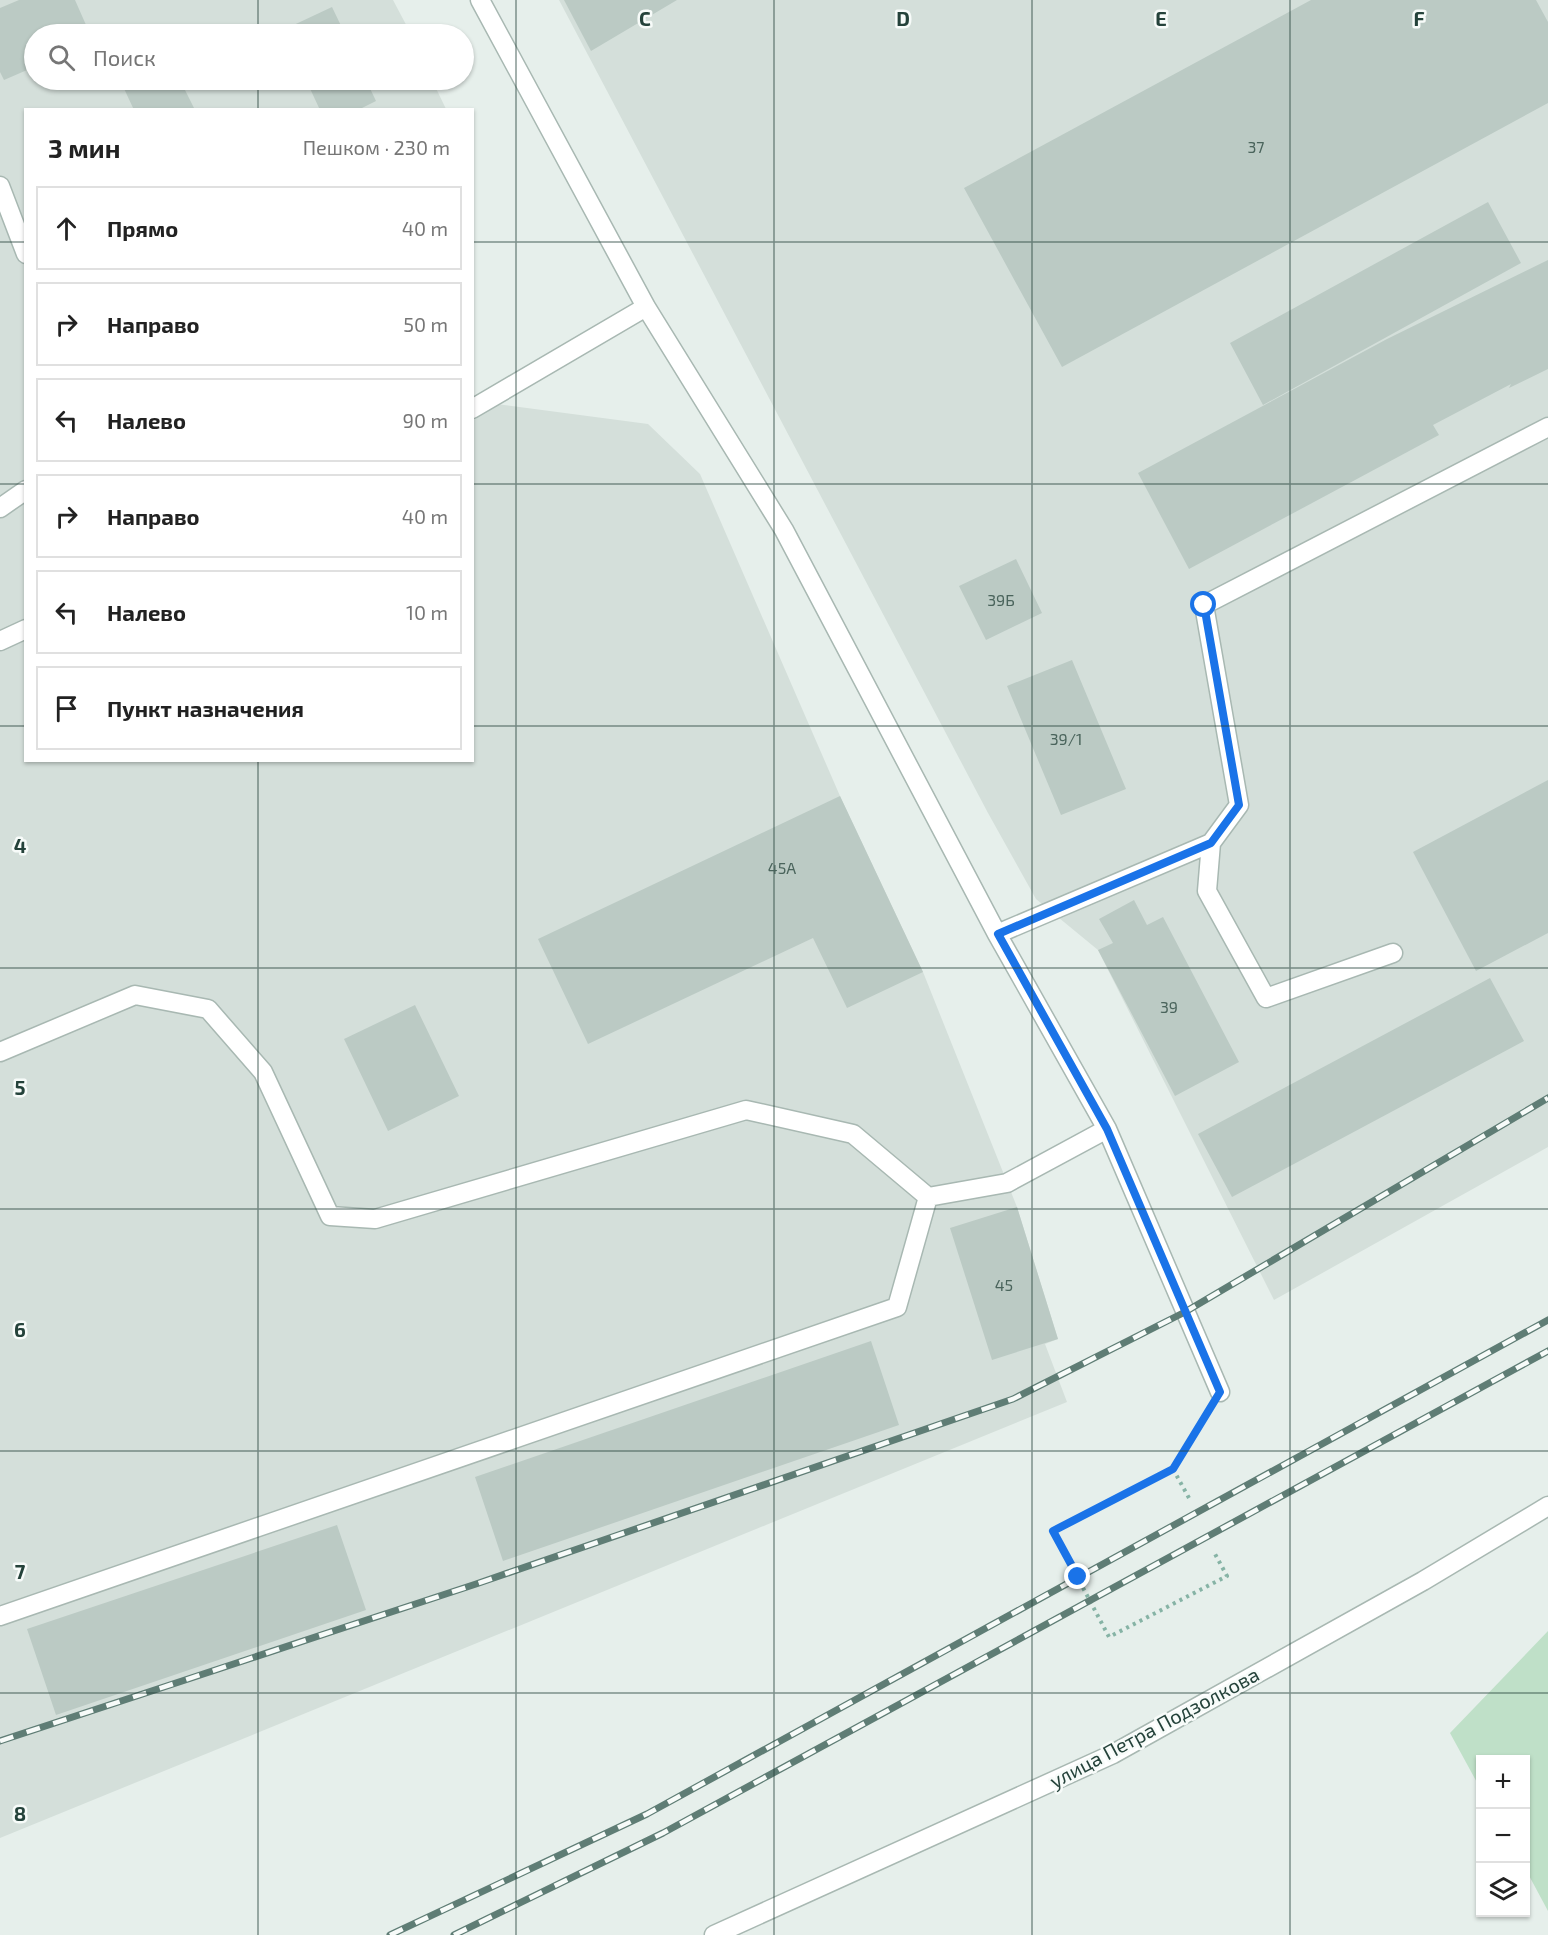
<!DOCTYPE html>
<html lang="ru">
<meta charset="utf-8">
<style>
body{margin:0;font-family:"Exo 2",sans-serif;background:#f6f6f6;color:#222}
.controls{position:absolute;right:18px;bottom:18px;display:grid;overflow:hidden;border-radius:0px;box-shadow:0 2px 4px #0004}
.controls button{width:54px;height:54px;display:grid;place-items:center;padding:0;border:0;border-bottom:2px solid #e0e0e0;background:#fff;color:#222;font:30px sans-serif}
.stop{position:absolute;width:18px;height:18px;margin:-14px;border:4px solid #1a73e8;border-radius:50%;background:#fff}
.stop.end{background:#1a73e8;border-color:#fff;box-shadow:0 2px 6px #0008}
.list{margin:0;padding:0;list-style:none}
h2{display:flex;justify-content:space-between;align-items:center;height:78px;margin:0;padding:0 24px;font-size:26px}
h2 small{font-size:20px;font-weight:400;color:#767676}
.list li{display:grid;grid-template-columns:39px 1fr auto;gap:18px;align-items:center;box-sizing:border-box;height:84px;margin:0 12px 12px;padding:0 12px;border:2px solid #e0e0e0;border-radius:0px}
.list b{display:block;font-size:22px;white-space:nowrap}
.list em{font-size:20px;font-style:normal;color:#767676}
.icon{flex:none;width:33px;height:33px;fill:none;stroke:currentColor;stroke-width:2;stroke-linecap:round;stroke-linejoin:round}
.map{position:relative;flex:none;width:1548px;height:1935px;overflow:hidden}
.search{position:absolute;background:#fff;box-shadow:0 2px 4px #0004;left:24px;top:24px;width:450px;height:66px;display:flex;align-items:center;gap:15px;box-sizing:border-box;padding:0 21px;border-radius:33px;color:#767676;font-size:22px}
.panel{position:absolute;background:#fff;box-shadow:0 2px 4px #0004;left:24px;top:108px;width:450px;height:654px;border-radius:0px}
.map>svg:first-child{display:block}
</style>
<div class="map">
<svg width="1548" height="1935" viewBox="0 0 1548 1935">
<rect width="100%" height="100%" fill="#e6efeb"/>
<path fill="#d4dfda" d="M0,0H393L411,34H34V80H432L446,109L26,110V760H472L473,401L648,424L700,474L840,796L923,972L1017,1207L1058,1339L1045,1344L1067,1402L0,1838Z
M559,0H1548V1147L1274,1300L1098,950L1036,899L988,813Z"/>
<path fill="#bfe0c8" d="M1548,1631V1911L1526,1870V1760H1480V1788L1450,1733Z"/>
<path fill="#bbcac4" d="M19,0H75L90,34H34V67L4,80L0,72V8Z
M564,0H677L591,51Z
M1311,0H1536L1548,22V103L1062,367L964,188Z
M332,7L345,34H285L283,30Z
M120,80H180L195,110H134Z
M306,80H366L376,101L358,110H320Z
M1488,202L1521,263L1263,405L1230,343Z
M1548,260V369L1509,388L1511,384L1433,425L1439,435L1189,569L1138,473L1387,339Z
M1016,559L1042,613L986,640L959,586Z
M1072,660L1126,789L1061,815L1007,686Z
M1548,780V933L1476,971L1413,852Z
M840,796L923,972L847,1008L813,938L588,1044L538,939Z
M1134,900L1147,925L1163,917L1239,1062L1175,1096L1098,950L1113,943L1099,919Z
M1490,978L1524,1041L1232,1197L1198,1134Z
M415,1005L459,1096L388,1131L344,1039Z
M1017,1207L1058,1339L992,1360L950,1228Z
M871,1341L899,1425L503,1561L475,1477Z
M337,1525L366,1610L56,1715L27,1629Z"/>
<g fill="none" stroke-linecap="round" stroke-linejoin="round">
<defs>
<path id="service" d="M480,0L646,307L784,530L997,934L1107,1129L1220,1392
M0,186L26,254
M472,409L646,307
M0,508L26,490
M0,641L26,629
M1211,843L1207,891L1266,998L1393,953
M997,934L1211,843L1239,805L1204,605L1548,427
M0,1052L135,995L208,1009L263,1072L330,1216L375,1219L746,1110L853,1134L928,1197L1007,1183L1107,1129
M0,1616L897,1307L928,1197"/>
<path id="minor" d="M714,1935L1113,1754L1423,1581L1548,1506"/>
</defs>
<use href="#service" stroke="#a8b8b2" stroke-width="21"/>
<use href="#minor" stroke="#a8b8b2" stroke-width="21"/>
<path stroke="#86b3a5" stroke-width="4" stroke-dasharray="3 4.5" stroke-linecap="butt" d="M1173,1469L1207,1413
M1189,1498L1173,1469L1053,1531L1109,1637L1227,1576L1215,1554"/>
<use href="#service" stroke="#fff" stroke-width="18"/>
<use href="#minor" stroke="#fff" stroke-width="18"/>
<defs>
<path id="rail" d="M0,1741L476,1584L1013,1399L1185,1312L1548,1098
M390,1935L647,1814L1548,1320
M454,1935L663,1833L1548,1351"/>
</defs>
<use href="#rail" stroke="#5f7d75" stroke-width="7"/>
<use href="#rail" stroke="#f7fbf9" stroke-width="4.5" stroke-dasharray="14" stroke-linecap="butt"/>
</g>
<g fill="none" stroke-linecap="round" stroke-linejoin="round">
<path stroke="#1a73e8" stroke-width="8" d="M1078,1577L1053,1531L1173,1469L1220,1392L1107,1129L998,934L1211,843L1239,805L1204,605"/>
</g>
<path fill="none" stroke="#24423a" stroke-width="1.5" stroke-opacity="0.55" d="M258,0V34M516,0V1935M774,0V1935M1032,0V1935M1290,0V1935M258,80V110M0,242H26M472,242H1548M0,484H26M472,484H1548M0,726H26M472,726H1548M258,760V1935M0,968H1548M0,1209H1548M0,1451H1548M0,1693H1548"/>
<g text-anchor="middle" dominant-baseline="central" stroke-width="5" stroke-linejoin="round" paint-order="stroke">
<g font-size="16" fill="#4a645c">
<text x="1256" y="146">37</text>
<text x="1001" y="599">39Б</text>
<text x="1066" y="738">39/1</text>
<text x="782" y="867">45А</text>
<text x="1169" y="1006">39</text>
<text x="1004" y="1284">45</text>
</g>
<g font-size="20" fill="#24423a" stroke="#f7fbf9">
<text transform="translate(1154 1727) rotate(-28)">улица Петра Подзолкова</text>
</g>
</g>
<g font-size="20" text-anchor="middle" font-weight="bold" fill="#24423a" stroke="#f7fbf9" stroke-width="5" stroke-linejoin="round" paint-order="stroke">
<text x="645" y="26">C</text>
<text x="903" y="26">D</text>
<text x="1161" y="26">E</text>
<text x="1419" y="26">F</text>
<text x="20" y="853">4</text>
<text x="20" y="1095">5</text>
<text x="20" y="1337">6</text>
<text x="20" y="1579">7</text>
<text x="20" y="1821">8</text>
</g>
</svg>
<div class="controls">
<button>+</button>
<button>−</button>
<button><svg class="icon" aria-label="layers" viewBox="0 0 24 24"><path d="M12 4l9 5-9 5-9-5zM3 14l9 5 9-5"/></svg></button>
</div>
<div class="stop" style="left:1204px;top:605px"></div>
<div class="stop end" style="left:1078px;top:1577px"></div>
<div class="search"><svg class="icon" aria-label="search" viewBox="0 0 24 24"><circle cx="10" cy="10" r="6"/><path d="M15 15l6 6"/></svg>Поиск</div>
<section class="panel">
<h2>3 мин<small>Пешком · 230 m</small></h2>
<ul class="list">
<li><svg class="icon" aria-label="ahead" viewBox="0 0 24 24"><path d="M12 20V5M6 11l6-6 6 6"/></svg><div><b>Прямо</b></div><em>40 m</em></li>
<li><svg class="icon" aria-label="right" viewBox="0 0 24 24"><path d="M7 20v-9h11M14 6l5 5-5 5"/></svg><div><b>Направо</b></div><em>50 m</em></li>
<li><svg class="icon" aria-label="left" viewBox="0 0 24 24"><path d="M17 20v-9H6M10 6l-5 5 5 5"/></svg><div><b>Налево</b></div><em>90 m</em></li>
<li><svg class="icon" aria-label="right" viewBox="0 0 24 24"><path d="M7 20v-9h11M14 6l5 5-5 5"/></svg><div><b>Направо</b></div><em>40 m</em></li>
<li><svg class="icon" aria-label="left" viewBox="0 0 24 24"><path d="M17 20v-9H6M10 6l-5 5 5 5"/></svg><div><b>Налево</b></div><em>10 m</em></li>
<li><svg class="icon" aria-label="arrive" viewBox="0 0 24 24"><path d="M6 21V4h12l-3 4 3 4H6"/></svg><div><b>Пункт назначения</b></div></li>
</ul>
</section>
</div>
